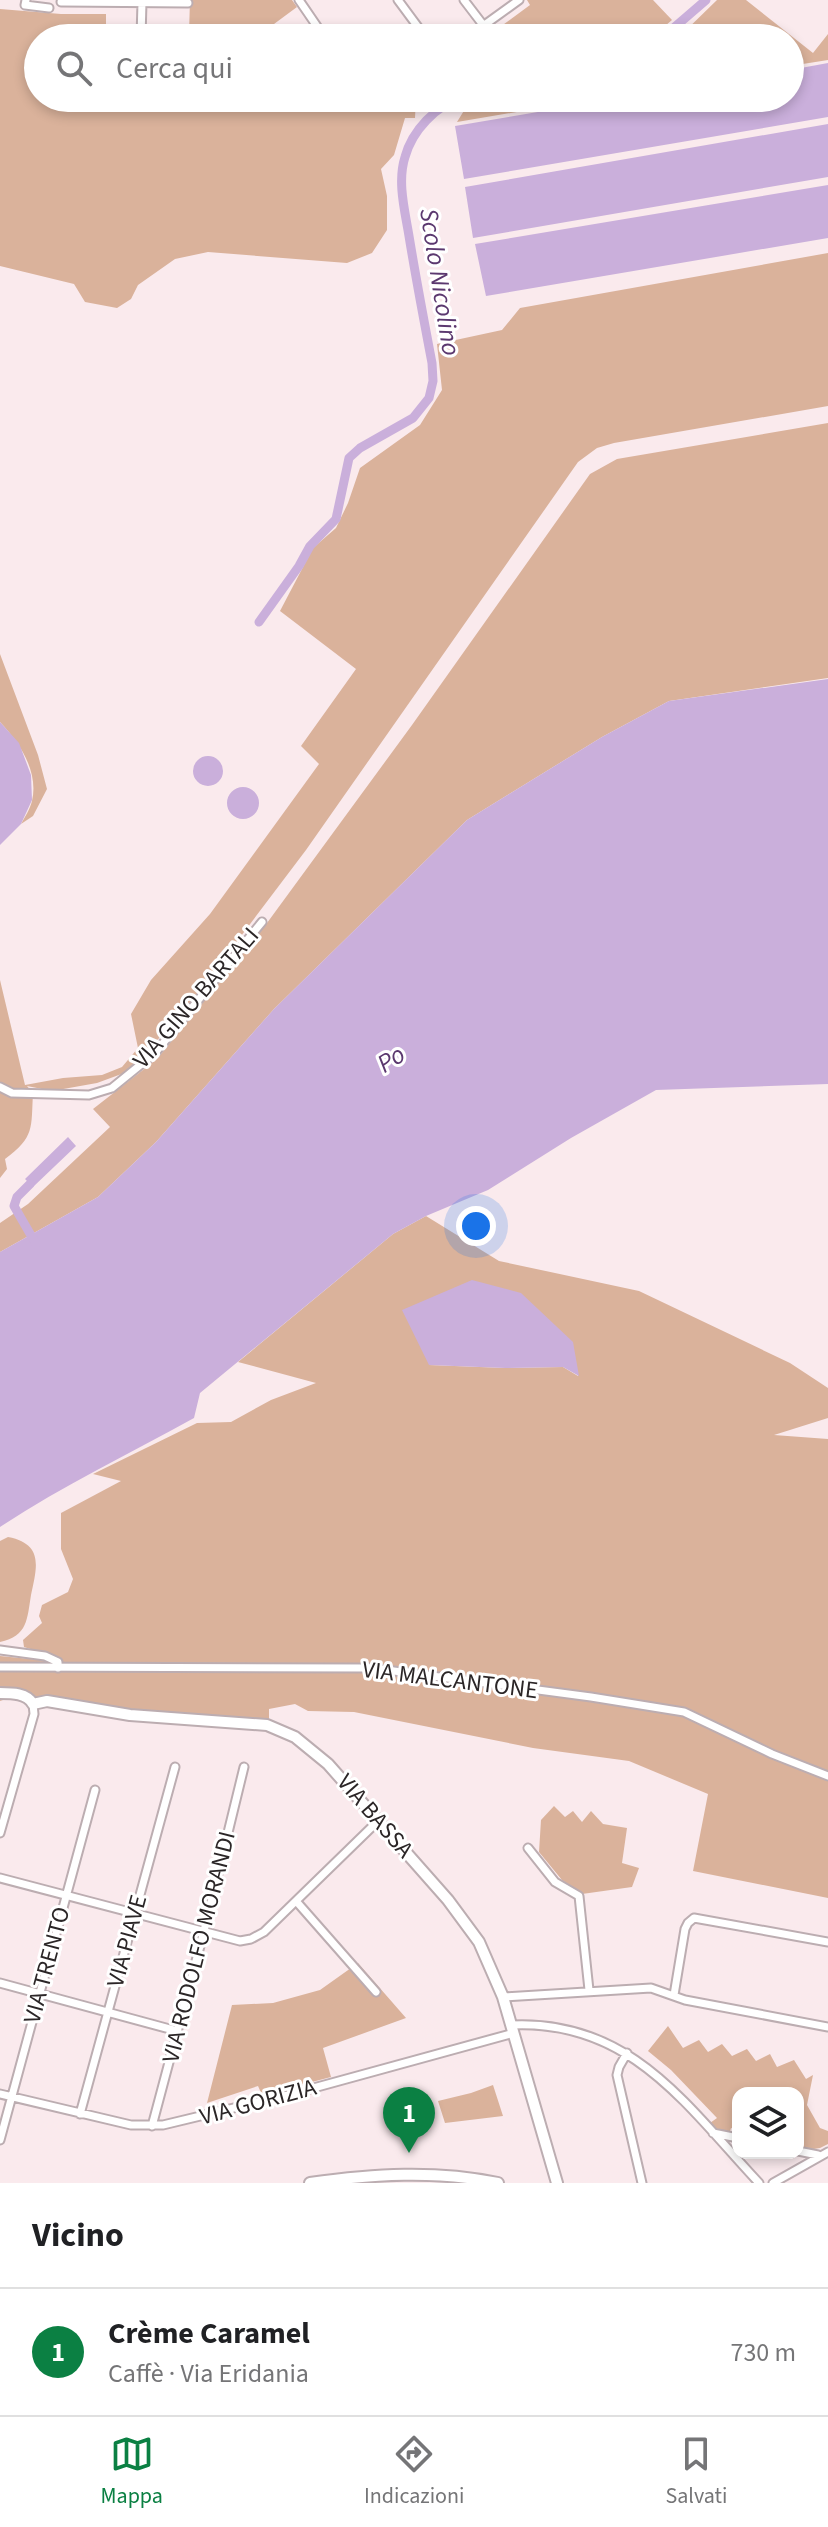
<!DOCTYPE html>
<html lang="it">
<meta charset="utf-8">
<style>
body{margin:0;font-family:"Source Sans 3",sans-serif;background:#f6f6f6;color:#202124}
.controls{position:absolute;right:24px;bottom:24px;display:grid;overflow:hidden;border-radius:16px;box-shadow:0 4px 12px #0003}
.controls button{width:72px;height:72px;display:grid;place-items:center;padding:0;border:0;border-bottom:2px solid #e0e0e0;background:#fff;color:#202124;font:40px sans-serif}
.you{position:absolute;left:476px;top:1226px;width:28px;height:28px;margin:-20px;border:6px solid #fff;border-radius:50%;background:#1a73e8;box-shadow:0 0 0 12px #1a73e833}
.badge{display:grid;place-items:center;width:52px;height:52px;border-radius:50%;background:#0b8043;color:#fff;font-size:26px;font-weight:700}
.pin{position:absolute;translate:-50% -66px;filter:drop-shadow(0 2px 4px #0008)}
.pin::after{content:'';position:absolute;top:42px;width:28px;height:24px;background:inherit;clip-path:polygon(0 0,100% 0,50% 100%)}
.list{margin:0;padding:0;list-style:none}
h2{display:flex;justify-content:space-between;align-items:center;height:104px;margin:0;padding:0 32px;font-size:34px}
h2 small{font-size:26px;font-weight:400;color:#757577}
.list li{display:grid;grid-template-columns:52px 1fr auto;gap:24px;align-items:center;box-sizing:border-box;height:128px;padding:0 32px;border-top:2px solid #e0e0e0}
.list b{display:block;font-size:30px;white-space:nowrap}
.list p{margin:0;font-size:26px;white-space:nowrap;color:#757577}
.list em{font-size:26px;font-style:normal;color:#757577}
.icon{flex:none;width:44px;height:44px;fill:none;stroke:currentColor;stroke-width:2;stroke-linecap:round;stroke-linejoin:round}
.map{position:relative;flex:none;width:828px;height:2183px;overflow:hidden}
.search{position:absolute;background:#fff;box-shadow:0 4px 12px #0003;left:24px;right:24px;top:24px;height:88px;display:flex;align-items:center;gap:20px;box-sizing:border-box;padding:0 28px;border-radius:44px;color:#757577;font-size:30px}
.sheet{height:232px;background:#fff}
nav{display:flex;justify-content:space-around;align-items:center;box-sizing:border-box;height:112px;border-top:2px solid #e0e0e0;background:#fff;font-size:22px;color:#757577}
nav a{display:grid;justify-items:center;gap:4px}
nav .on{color:#0b8043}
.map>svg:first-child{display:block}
</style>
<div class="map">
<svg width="828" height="2183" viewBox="0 0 828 2183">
<rect width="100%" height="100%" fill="#faeaed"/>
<path fill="#dab29b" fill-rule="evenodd" d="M190,0H292L297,7L274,24L284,38H197V33H189Z
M527,0H653L672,20L651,38H494L503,31L500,27L530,5Z
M717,0H746L813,53L828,34V60L790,66V38H678Z
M0,9L61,14H106V27H99V33H91L90,38H38V98H416L415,118H405L394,155L381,169L387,196V230L372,253L347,263L208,252L175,259L138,285L131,299L117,308L85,302L74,284L0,266Z
M524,98H600L457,122L465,109Z
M828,253V406L614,443L597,448L578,462L306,850L182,1014L127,1072L97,1083L52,1091L27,1086L33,1093C31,1128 35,1137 5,1159L7,1169L0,1178V980L25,1085L63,1078L102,1075L122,1067L138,1048L131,1014L151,980L210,914L319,764L301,746L356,669L280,611L313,548L336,528L348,503L360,468L420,425L442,390L437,344L502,330L520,308Z
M828,423V678L669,701L602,737L467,820L274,1009L156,1142L98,1197L0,1252V1223L28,1204L110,1127L93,1109L157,1059L267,923L412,725L590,474L617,459Z
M0,654L38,755L47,789L33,816L21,824C25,817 30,809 32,801C39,771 19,742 0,722Z
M426,1216L499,1261L639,1291L790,1363L828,1388V1418L774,1435L828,1439V1898L693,1871L708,1794L629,1761L533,1748L354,1712L308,1711L295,1704L269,1709V1720L169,1713L12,1697L0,1701V1656L60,1662L40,1652L24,1647L23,1640L42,1623L39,1616L42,1605L68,1592L73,1579L61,1549V1513L121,1481L93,1474L197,1423L231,1422L271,1400L316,1383L238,1362L393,1234ZM572,1342L578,1376L563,1367L505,1368L429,1365Z
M8,1537C44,1544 37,1567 31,1595C27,1619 28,1636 0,1642V1541Z
M554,1806L565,1817L573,1811L582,1822L591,1811L603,1824L627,1828L622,1863L639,1868L632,1887L582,1894L562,1880L539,1852L541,1820Z
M358,1963L406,2018L323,2048L331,2077L262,2095L258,2086L207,2103L232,2005L273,2003L320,1990Z
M668,2026L683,2048L699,2040L708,2052L722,2044L732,2056L747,2049L756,2061L770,2054L777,2067L794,2060L806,2079L813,2075L807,2105L820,2128L828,2131V2144L820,2148L801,2151L804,2144L798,2142V2093H738V2130L731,2128L729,2135L719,2132L710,2123L717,2118L671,2070L648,2051Z
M493,2085L503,2116L445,2123L438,2101L471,2093Z"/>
<path fill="#caafdb" d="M828,63V117L464,179L455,126L621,98H790V70Z
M828,124V177L473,238L465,187Z
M828,185V238L486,296L475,244Z
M828,679V1084L656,1090L571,1138L488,1190L426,1216L393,1234L200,1393L194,1418C129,1454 62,1486 0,1527V1252L98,1197L156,1142L274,1009L467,820L602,737L669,701Z
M0,722L19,743L31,775L32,800L21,824L0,845Z
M193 771a15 15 0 1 1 30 0a15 15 0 1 1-30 0Z
M227 803a16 16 0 1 1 32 0a16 16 0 1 1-32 0Z
M68,1137L76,1146L33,1187L25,1179Z
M472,1280L521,1293L573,1342L579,1376L563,1367L505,1368L429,1365L402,1310Z"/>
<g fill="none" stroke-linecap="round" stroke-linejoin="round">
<path stroke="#caafdb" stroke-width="9" d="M662,38L706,0
M259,622L299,566L310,546L336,519L349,458L360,448L413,418L429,398L433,381L432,363C424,321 416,279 409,236C405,211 397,182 405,157C412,131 436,105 462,98
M30,1184L17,1197L14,1206L36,1244"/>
<defs>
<path id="street" d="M26,0L25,5L49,8
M299,0L325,38
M398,0L418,27
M464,0L490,34
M61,2L188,3
M483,26L519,0
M141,38L142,2
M0,1087L12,1093L89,1095L112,1088L155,1053L262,922
M0,1650L45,1656L58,1662V1668
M0,1667L371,1668L591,1697L684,1712L772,1754L828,1776
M0,1833L34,1714L33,1704
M528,1848L555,1882L579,1896L589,1990
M0,1878L240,1941L251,1939L264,1932L378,1821
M296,1901L376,1992
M0,1983L177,2031
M674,1995L685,1929L688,1923L694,1918L828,1942
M503,1997L651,1988L685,2000L828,2027
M511,2025C630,2019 686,2105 759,2183
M627,2053L619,2067L617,2075L642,2183
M0,2094L131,2125H163L288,2095L514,2033
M80,2114L175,1767
M152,2126L204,1931L244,1767
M713,2133L738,2138
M0,2140L95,1790
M798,2151L818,2155
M773,2183L828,2152"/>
<path id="secondary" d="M0,1693C12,1693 27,1693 33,1704L47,1701L130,1715L267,1725L295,1737L328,1764L448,1900L479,1942L503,1997L557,2183
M310,2183C373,2174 435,2170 498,2183"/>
</defs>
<use href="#street" stroke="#bcadb1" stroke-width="11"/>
<use href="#secondary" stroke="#bcadb1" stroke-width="14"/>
<use href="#street" stroke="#fff" stroke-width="7"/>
<use href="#secondary" stroke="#fff" stroke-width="10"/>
</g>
<g text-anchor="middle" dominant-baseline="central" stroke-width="6" stroke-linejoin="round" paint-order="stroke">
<g font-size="24" fill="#2b2627" stroke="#fff">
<text transform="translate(196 998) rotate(-49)">VIA GINO BARTALI</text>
<text transform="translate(450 1680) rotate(7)">VIA MALCANTONE</text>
<text transform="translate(375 1816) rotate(49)">VIA BASSA</text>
<text transform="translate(127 1941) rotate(-75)">VIA PIAVE</text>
<text transform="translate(199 1947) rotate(-76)">VIA RODOLFO MORANDI</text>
<text transform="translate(47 1965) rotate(-75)">VIA TRENTO</text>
<text transform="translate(258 2102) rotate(-15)">VIA GORIZIA</text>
</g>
<g font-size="26" font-style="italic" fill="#5b386f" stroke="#fff">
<text transform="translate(440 282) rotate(81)">Scolo Nicolino</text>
<text transform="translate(391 1059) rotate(-33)">Po</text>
</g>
</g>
</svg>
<div class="controls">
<button><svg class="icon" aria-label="layers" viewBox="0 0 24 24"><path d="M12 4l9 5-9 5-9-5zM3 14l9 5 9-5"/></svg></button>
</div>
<div class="you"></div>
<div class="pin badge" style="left:409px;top:2153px">1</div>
<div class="search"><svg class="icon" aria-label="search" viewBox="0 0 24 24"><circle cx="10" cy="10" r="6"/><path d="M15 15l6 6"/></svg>Cerca qui</div>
</div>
<section class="sheet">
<h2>Vicino<small></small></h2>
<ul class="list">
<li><span class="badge">1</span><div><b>Crème Caramel</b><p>Caffè · Via Eridania</p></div><em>730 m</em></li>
</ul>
</section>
<nav>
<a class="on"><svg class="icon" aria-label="map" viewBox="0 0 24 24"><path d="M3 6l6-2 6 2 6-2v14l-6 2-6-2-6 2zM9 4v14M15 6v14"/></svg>Mappa</a>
<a><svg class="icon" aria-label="directions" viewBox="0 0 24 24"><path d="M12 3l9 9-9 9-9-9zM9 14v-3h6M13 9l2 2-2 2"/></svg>Indicazioni</a>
<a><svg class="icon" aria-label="saved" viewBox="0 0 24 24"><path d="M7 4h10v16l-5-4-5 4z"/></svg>Salvati</a>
</nav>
